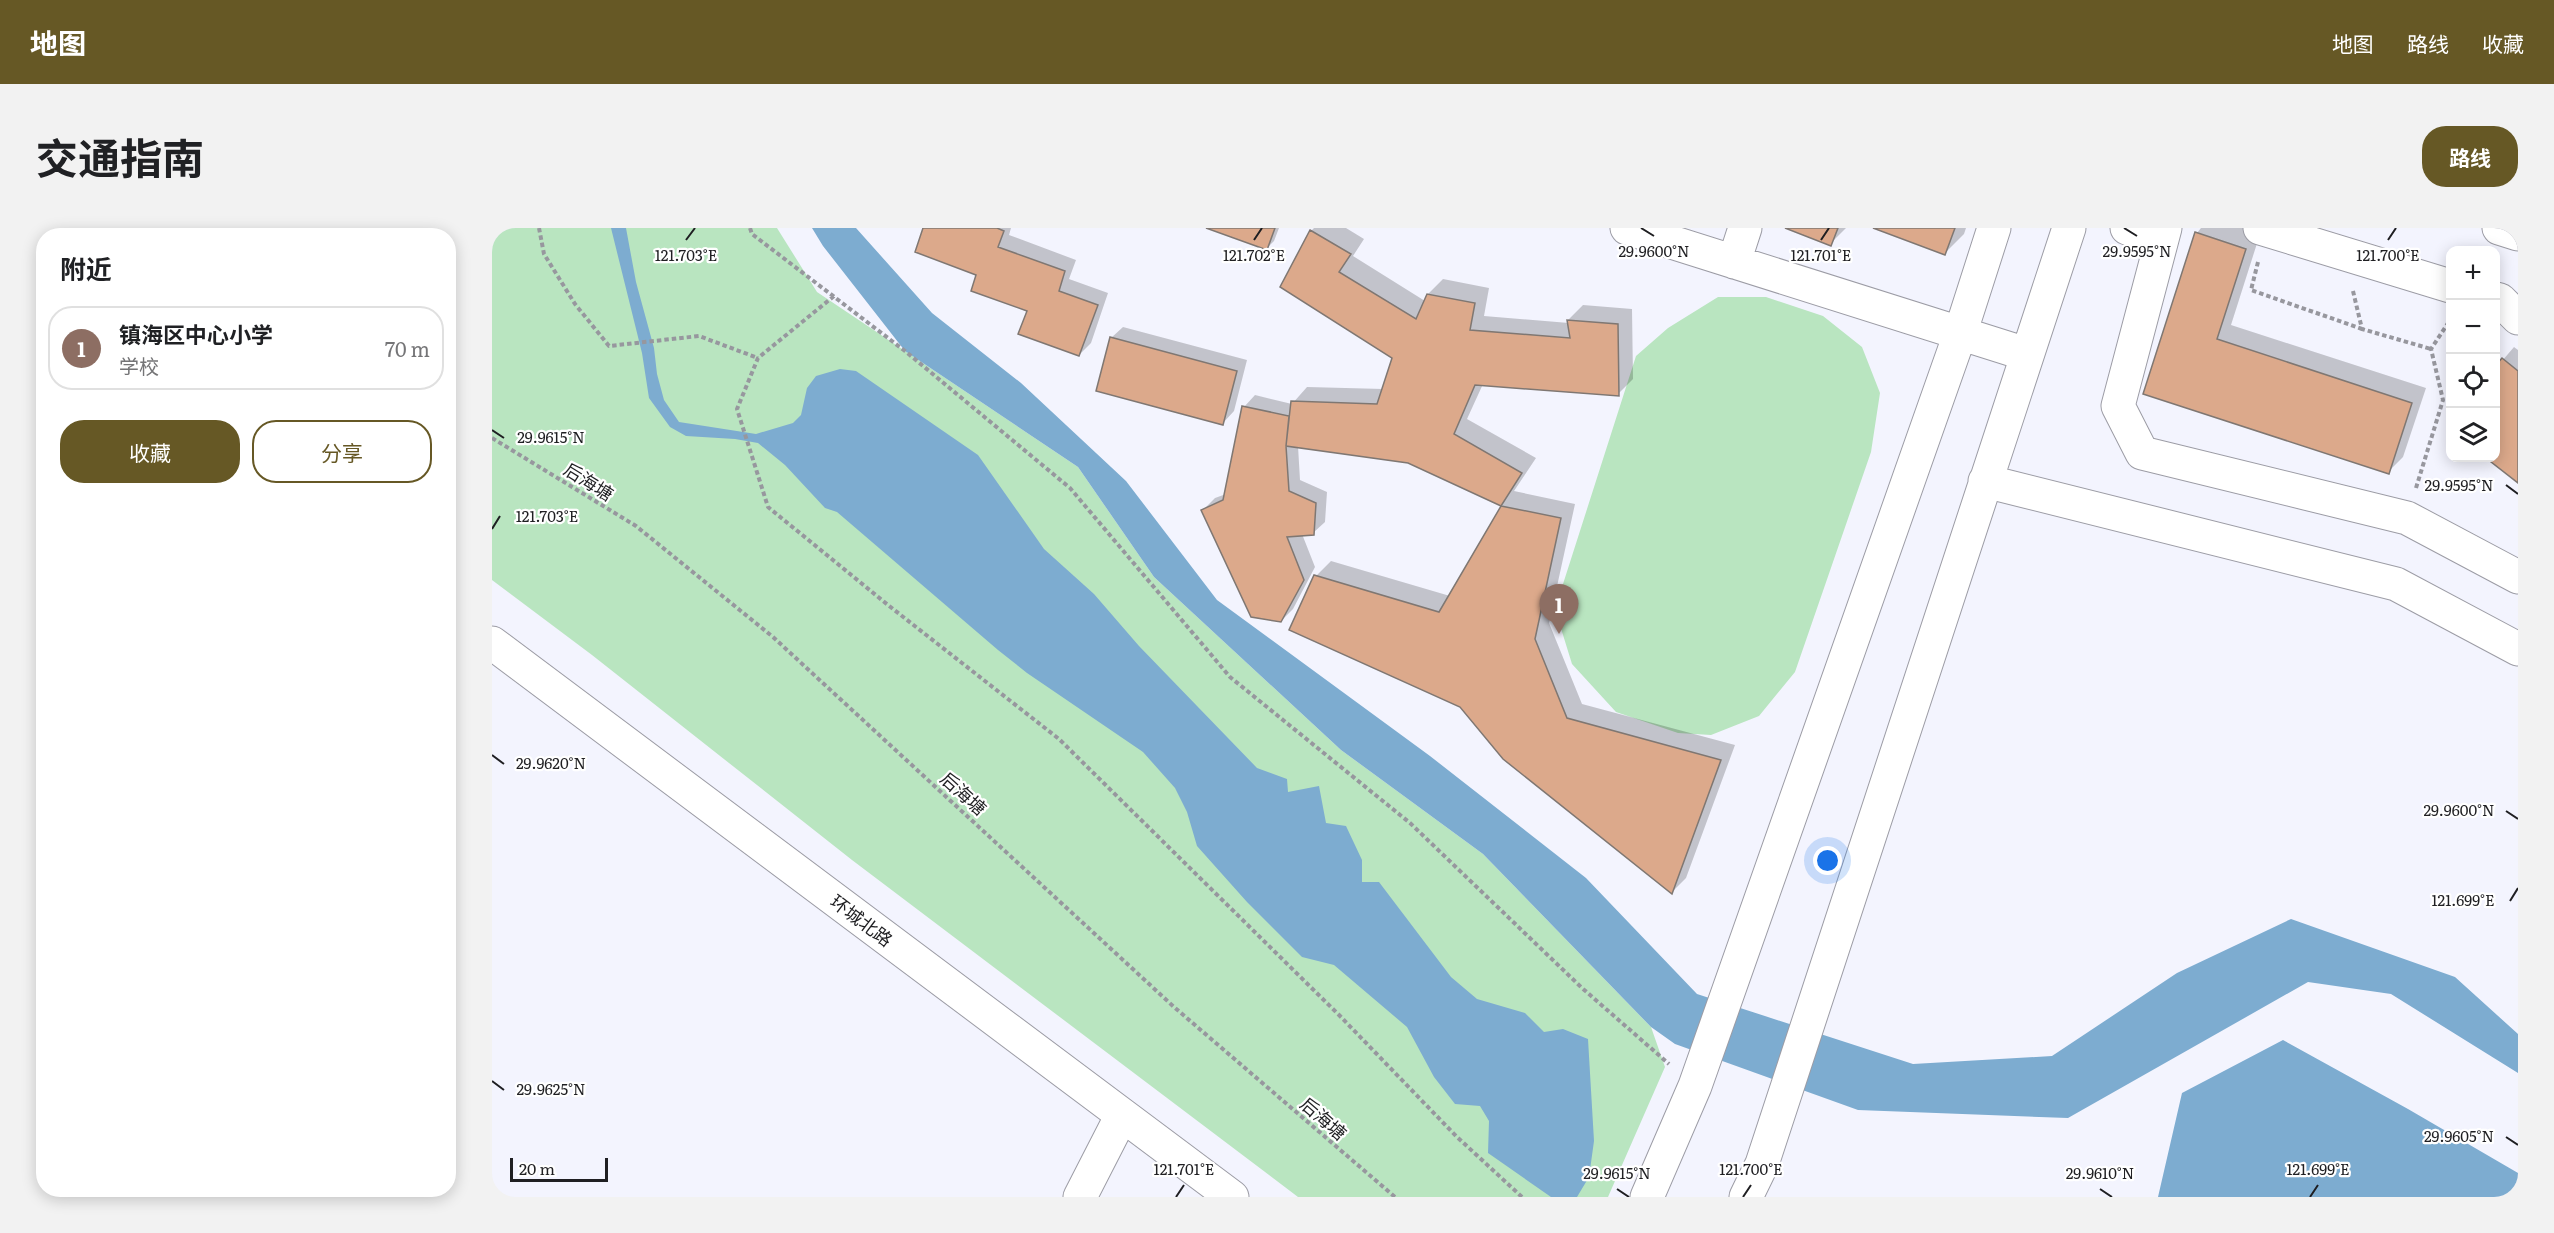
<!DOCTYPE html>
<html lang="zh">
<meta charset="utf-8">
<style>
body{margin:0;font-family:Literata,"Noto Sans SC",serif;background:#f2f2f2;color:#202124}
.controls{position:absolute;right:18px;top:18px;display:grid;overflow:hidden;border-radius:12px;box-shadow:0 3px 15px #0003}
.controls button{width:54px;height:54px;display:grid;place-items:center;padding:0;border:0;border-bottom:2px solid #e0e0e0;background:#fff;color:#202124;font:30px sans-serif}
.scale{position:absolute;left:18px;bottom:15px;width:98px;box-sizing:border-box;padding-left:6px;border:3px solid #1f1f22;border-top:0;font-size:16px;line-height:21px;white-space:nowrap;color:#1f1f22;-webkit-text-stroke:4px #fff;paint-order:stroke}
.you{position:absolute;left:1336px;top:633px;width:21px;height:21px;margin:-15px;border:4px solid #fff;border-radius:50%;background:#1a73e8;box-shadow:0 0 0 9px #1a73e833}
.badge{display:grid;place-items:center;width:39px;height:39px;border-radius:50%;background:#665825;color:#fff;font-size:20px;font-weight:700}
.pin{position:absolute;translate:-50% -50px;filter:drop-shadow(0 2px 3px #0008)}
.pin::after{content:'';position:absolute;top:32px;width:21px;height:18px;background:inherit;clip-path:polygon(0 0,100% 0,50% 100%)}
.list{margin:0;padding:0;list-style:none}
h2{display:flex;justify-content:space-between;align-items:center;height:78px;margin:0;padding:0 24px;font-size:26px}
h2 small{font-size:20px;font-weight:400;color:#757577}
.list li{display:grid;grid-template-columns:39px 1fr auto;gap:18px;align-items:center;box-sizing:border-box;height:84px;margin:0 12px 12px;padding:0 12px;border:2px solid #e0e0e0;border-radius:24px}
.list b{display:block;font-size:22px;white-space:nowrap}
.list p{margin:0;font-size:20px;white-space:nowrap;color:#757577}
.list em{font-size:20px;font-style:normal;color:#757577}
.actions{display:flex;gap:12px;padding:18px 24px}
.actions a{flex:1;padding:14px 0;border:2px solid #665825;border-radius:24px;text-align:center;font-size:21px;color:#665825}
.actions .main{background:#665825;color:#fff}
.icon{flex:none;width:33px;height:33px;fill:none;stroke:currentColor;stroke-width:2;stroke-linecap:round;stroke-linejoin:round}
.map{position:relative;flex:none;width:2026px;height:969px;overflow:hidden;border-radius:24px}
header{display:flex;align-items:center;gap:36px;box-sizing:border-box;height:84px;padding:0 30px;background:#665825;color:#fff}
header strong{font-size:28px}
nav{display:flex;gap:33px;margin-inline-start:auto;font-size:21px}
.intro{display:flex;align-items:center;justify-content:space-between;box-sizing:border-box;height:144px;padding:0 36px}
h1{margin:0;font-size:42px}
.button{padding:15px 27px;border-radius:24px;background:#665825;color:#fff;font-size:21px;font-weight:700}
main{display:flex;gap:36px;padding:0 36px}
aside{flex:1;background:#fff;border-radius:24px;box-shadow:0 3px 15px #0003}
.map>svg:first-child{display:block}
</style>
<header>
<strong>地图</strong>
<nav><a>地图</a><a>路线</a><a>收藏</a></nav>
</header>
<div class="intro"><h1>交通指南</h1><a class="button">路线</a></div>
<main>
<aside>
<h2>附近<small></small></h2>
<ul class="list">
<li><span class="badge" style="background:#8d6e63">1</span><div><b>镇海区中心小学</b><p>学校</p></div><em>70 m</em></li>
</ul>
<div class="actions"><a class="main">收藏</a><a>分享</a></div>
</aside>
<div class="map">
<svg width="2026" height="969" viewBox="0 0 2026 969">
<rect width="100%" height="100%" fill="#f3f4fe"/>
<path fill="#b9e5c0" d="M0,0H285L325,64L586,239L662,349L849,522L991,626L1159,799L1173,839L1116,969H806L360,632L100,427L0,352Z
M1226,69H1274L1331,88L1370,119L1388,165L1379,224L1303,444L1267,488L1219,507L1186,505L1124,484L1080,436L1063,381L1144,128L1176,100Z"/>
<path fill="#7dacd0" d="M119,0H134L144,54L162,120L165,146L172,172L187,194L264,206L301,195L309,187L315,160L324,148L348,141L364,143L486,227L552,321L602,366L647,418L765,540L795,551L796,564L827,558L834,595L854,598L870,632V654H887L959,749L985,771L1033,785L1052,804L1071,801L1096,811L1102,913L1097,949L1085,969H1059L996,925L997,893L988,878L963,876L942,849L915,799L842,737L810,729L755,674L705,618L695,584L683,560L651,524L535,445L506,422L345,284L333,280L293,237L266,215L243,211L194,208L178,199L157,170L150,125Z
M320,0H364L440,85L529,155L634,253L725,372L938,528L1094,650L1205,766L1421,836L1560,828L1685,745L1799,691L1963,749L2026,806V845L1899,766L1816,754L1576,890L1366,882L1183,816L1159,799L991,626L849,522L662,349L586,239L413,123L331,18Z
M1791,812L1916,881L2026,945V969H1666L1690,865Z"/>
<path fill="#0003" d="M433,0H519L517,7L584,32L577,51L616,65L599,115L587,127L537,82L486,46Z
M719,0H787L782,13L774,21Z
M822,0H854L872,11L861,28L933,73L936,66L951,51L997,60L992,88L1077,95L1076,92L1091,77L1140,81L1141,151L1126,166L991,156L975,191L1044,230L1022,263L1083,276L1057,395L1090,476L1243,517L1194,650L1180,664L824,348L839,333L958,368L1011,277L916,233L806,218L808,252L835,264L833,294L821,305L810,306L823,339L801,381L789,393L711,282L723,270L734,266L752,179L763,167L800,176L815,159L892,161L902,130L819,3Z
M1297,0H1354L1338,16Z
M1385,0H1474L1472,6L1452,26Z
M1709,0H1751L1768,6L1739,97L1934,160L1911,229L1896,244L1653,165L1705,5Z
M631,99L755,132L742,183L731,195L619,110Z
M2022,119L2026,122V253L1996,230H2004V140Z"/>
<path fill="#dca98b" stroke="#7f7772" stroke-width="1.5" d="M431,0H505L512,3L506,19L573,43L567,63L606,77L587,128L526,106L535,83L479,63L484,47L423,24Z
M714,0H783L775,22Z
M1293,0H1346L1339,18Z
M1381,0H1463L1453,27Z
M818,2L859,26L847,44L924,91L935,66L983,75L978,102L1078,110L1075,92L1126,96L1127,168L983,157L962,206L1030,245L1009,278L916,235L794,218L799,173L885,176L900,130L788,59Z
M1703,4L1754,21L1725,111L1920,175L1897,246L1651,166Z
M618,109L745,143L731,197L604,163Z
M2010,130L2026,143V255L1994,230H2004V137Z
M750,178L797,188L794,218L797,263L824,275L822,307L795,309L812,352L789,394L759,389L709,282L731,272Z
M1009,278L1069,290L1043,411L1075,490L1229,532L1180,666L1011,531L968,479L797,402L822,347L947,384Z"/>
<g fill="none" stroke-linecap="round" stroke-linejoin="round">
<defs>
<path id="minor" d="M1135,0L1534,126
M1635,0L1669,13
M1673,0L1626,178L1650,225L1915,290L2026,349
M1768,0L1958,58
M2007,0L2026,6
M1242,34L1253,0
M2004,71L2008,72L2026,90
M1493,253L1904,356L2026,421
M0,415L740,969
M588,969L630,887
M1155,969L1203,858L1468,106L1502,0
M1254,969L1270,936L1577,0"/>
</defs>
<use href="#minor" stroke="#9c9ca5" stroke-width="35"/>
<path stroke="#97979e" stroke-width="4" stroke-dasharray="4.5 3" stroke-linecap="butt" d="M47,0L52,26L83,76L117,118L207,108L266,130
M258,0L260,6L413,123L578,260L738,449L918,595L1090,760L1177,836
M1766,34L1759,62L1870,101
M1861,63L1870,101L1939,121
M342,68L266,130L245,181L276,279L396,377L567,511L848,788L964,908L1030,969
M0,210L144,298L281,409L682,779L903,969
M1924,260L1951,172L1939,121L1958,92"/>
<use href="#minor" stroke="#fff" stroke-width="33"/>
</g>
<path fill="none" stroke="#1f1f22" stroke-width="2" d="M1149,0L1162,8M1632,0L1645,8M194,12L203,0M762,12L770,0M1329,12L1337,0M1896,12L1904,0M0,202L12,210M2014,257L2026,266M0,301L8,288M0,527L12,536M2014,583L2026,591M2018,673L2026,660M0,853L12,862M2014,909L2026,917M1125,961L1137,969M1608,961L1620,969M684,969L692,957M1251,969L1259,957M1818,969L1826,957"/>
<g text-anchor="middle" dominant-baseline="central" stroke-width="4.5" stroke-linejoin="round" paint-order="stroke">
<g font-size="18" fill="#1f1f22" stroke="#fff">
<text transform="translate(97 253) rotate(32)">后海塘</text>
<text transform="translate(472 565) rotate(42)">后海塘</text>
<text transform="translate(370 692) rotate(37)">环城北路</text>
<text transform="translate(832 890) rotate(41)">后海塘</text>
</g>
</g>
<g font-size="15" text-anchor="middle" fill="#1f1f22" stroke="#fff" stroke-width="4.5" stroke-linejoin="round" paint-order="stroke">
<text x="1162" y="29">29.9600°N</text>
<text x="1645" y="29">29.9595°N</text>
<text x="194" y="33">121.703°E</text>
<text x="762" y="33">121.702°E</text>
<text x="1329" y="33">121.701°E</text>
<text x="1896" y="33">121.700°E</text>
<text x="59" y="215">29.9615°N</text>
<text x="1967" y="263">29.9595°N</text>
<text x="55" y="294">121.703°E</text>
<text x="59" y="541">29.9620°N</text>
<text x="1967" y="588">29.9600°N</text>
<text x="1971" y="678">121.699°E</text>
<text x="59" y="867">29.9625°N</text>
<text x="1967" y="914">29.9605°N</text>
<text x="692" y="947">121.701°E</text>
<text x="1259" y="947">121.700°E</text>
<text x="1826" y="947">121.699°E</text>
<text x="1125" y="951">29.9615°N</text>
<text x="1608" y="951">29.9610°N</text>
</g>
</svg>
<div class="controls">
<button>+</button>
<button>−</button>
<button><svg class="icon" aria-label="locate" viewBox="0 0 24 24"><circle cx="12" cy="12" r="6"/><path d="M12 2v4M12 18v4M2 12h4M18 12h4"/></svg></button>
<button><svg class="icon" aria-label="layers" viewBox="0 0 24 24"><path d="M12 4l9 5-9 5-9-5zM3 14l9 5 9-5"/></svg></button>
</div>
<div class="scale">20 m</div>
<div class="you"></div>
<div class="pin badge" style="left:1067px;top:406px;background:#8d6e63">1</div>
</div>
</main>
